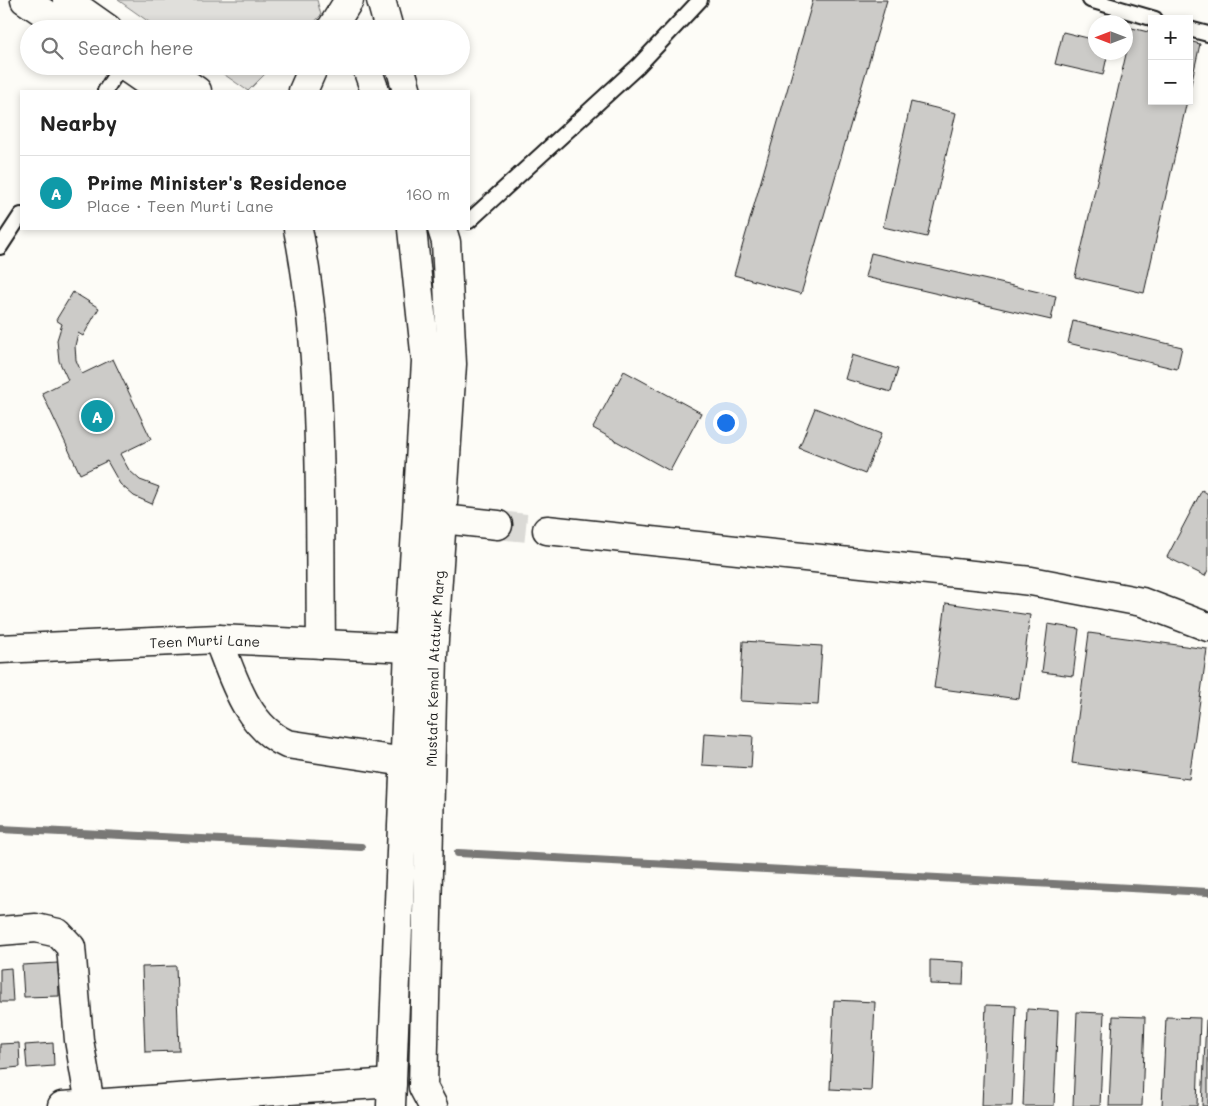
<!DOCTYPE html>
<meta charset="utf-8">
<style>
body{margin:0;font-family:Mali,sans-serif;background:#f2f2f2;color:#222}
.controls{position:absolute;right:15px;top:15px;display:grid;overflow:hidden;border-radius:0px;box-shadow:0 2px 8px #0003}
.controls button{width:45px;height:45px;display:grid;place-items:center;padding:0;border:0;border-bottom:1px solid #e0e0e0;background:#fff;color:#222;font:25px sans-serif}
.compass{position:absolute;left:1088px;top:15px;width:45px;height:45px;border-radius:50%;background:#fff;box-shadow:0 2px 8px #0003;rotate:270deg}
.you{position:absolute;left:725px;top:422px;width:18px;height:18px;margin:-12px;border:4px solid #fff;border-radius:50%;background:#1a73e8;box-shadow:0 0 0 8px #1a73e833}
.badge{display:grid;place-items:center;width:32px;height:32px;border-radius:50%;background:#1c1c1c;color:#fff;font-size:16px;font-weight:700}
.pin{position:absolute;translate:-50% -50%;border:2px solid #fff;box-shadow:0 1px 5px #0006}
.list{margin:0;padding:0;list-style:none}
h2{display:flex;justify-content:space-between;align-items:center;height:65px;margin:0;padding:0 20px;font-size:21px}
h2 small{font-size:16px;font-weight:400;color:#767676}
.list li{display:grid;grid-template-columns:32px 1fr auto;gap:15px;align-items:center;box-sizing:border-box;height:75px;padding:0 20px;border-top:1px solid #e0e0e0}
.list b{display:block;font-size:19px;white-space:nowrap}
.list p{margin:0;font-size:16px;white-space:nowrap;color:#767676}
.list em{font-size:16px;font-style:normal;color:#767676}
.icon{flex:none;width:28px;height:28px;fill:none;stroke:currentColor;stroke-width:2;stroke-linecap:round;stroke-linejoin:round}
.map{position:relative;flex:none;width:1208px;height:1106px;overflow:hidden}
.search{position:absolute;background:#fff;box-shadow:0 2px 8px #0003;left:20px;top:20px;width:450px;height:55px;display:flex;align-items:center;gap:12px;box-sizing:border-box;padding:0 18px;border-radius:28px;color:#767676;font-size:19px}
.panel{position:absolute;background:#fff;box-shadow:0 2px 8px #0003;left:20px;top:90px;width:450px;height:140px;border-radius:0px}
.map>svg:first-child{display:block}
</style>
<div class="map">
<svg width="1208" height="1106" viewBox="0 0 1208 1106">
<rect width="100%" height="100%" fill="#fdfcf7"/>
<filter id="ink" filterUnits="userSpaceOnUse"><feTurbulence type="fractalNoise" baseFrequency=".02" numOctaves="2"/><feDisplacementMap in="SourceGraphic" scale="10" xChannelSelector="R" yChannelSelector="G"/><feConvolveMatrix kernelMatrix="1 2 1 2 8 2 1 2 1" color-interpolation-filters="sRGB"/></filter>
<g filter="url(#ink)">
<path fill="#e0dfdb" stroke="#7e7e7c" d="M118,0H317L321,15L308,29H159Z
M212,66H273L248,91Z"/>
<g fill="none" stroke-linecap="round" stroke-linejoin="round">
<path stroke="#797876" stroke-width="8" d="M0,829L361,847
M458,853L1208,892"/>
</g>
<path fill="#cccbc8" stroke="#1c1c1c" d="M813,0H887L801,294L734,275Z
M1132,28L1152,33V101H1187L1144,293L1075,277Z
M1063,32L1096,40V52H1108L1103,75L1055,64Z
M1189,41L1200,44L1189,93Z
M911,102L956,113L927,237L883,227Z
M871,253L1056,296L1051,320L865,277Z
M73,292L99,308L83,336L78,333L75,346L76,360L82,374L113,359L151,439L120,454L129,470L140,480L159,487L152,504L134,496L120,484L107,461L80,474L42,393L68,380L59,361L57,340L62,324L56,320Z
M1073,321L1182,347L1177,369L1068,343Z
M852,355L898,369L891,392L845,379Z
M624,371L701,413L670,471L593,428Z
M815,408L881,434L865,474L799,448Z
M1202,490L1208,494V570L1205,576L1167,557Z
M946,603L1030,615L1019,699L934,688Z
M1048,624L1079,629L1073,676L1042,672Z
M1089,633L1207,649L1189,779L1072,763Z
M743,641L822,646L818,705L740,701Z
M704,733L753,736L751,768L702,765Z
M930,960L964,962L963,985L930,984Z
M58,963L59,996L24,997L22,965Z
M176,966L179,1051L145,1052L142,967Z
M11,968L13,1002H0V969Z
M834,1000L875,1002L871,1091L830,1089Z
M986,1005L1016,1006L1012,1106H982Z
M1027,1009L1058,1011L1054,1106H1023Z
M1077,1012L1104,1013L1100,1106H1073Z
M1113,1016L1145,1017L1142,1106H1109Z
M1166,1017L1200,1018L1197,1106H1162Z
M1206,1020H1208V1106H1202Z
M19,1043L20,1067L0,1069V1044Z
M53,1043L54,1066L27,1068L25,1045Z"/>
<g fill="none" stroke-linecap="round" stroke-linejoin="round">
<path stroke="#dbdad6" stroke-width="28" stroke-dasharray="28 14" stroke-linecap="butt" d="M498,525L547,530"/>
<defs>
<path id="service" d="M1090,0L1155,19
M1189,29L1208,34
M105,91L121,66
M469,221L638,66L700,0
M0,247L21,215"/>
<g id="minor">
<path d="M298,229C325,365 319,505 321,644"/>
<path d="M442,519L498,525"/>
<path d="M547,530L1031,581L1142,602L1208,627"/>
<path d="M218,639C233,677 246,726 287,744L405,762"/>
<path id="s1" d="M0,649L218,639L409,648"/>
<path d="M0,931L36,928L58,933L71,947L79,1040L90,1104"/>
<path d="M62,1106L392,1083"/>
</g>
<g id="secondary">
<path d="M25,0L68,29"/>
<path d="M67,0L108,29"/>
<path d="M381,0L389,29"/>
<path d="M331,29L349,0"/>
<path d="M124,66L160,91"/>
<path d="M161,66L197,91"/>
<path d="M366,66L375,91"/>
<path d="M400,66L407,91"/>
<path d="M303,91L314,66"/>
<path d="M391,1106L409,648L426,361L412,229"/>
<path id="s2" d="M433,1106L423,1087L433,655L452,364L446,242L442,229"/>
</g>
</defs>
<use href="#service" stroke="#1c1c1c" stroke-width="18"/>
<use href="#minor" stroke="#1c1c1c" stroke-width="31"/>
<use href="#secondary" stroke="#1c1c1c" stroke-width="31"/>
<use href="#service" stroke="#fdfcf7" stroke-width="14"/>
<use href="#minor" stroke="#fdfcf7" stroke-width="28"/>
<use href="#secondary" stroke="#fdfcf7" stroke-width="28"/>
</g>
</g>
<g text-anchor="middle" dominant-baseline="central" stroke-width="4" stroke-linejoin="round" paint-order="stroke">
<g font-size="14" fill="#1c1c1c" stroke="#fdfcf7">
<text stroke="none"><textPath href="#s1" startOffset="205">Teen Murti Lane</textPath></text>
<text stroke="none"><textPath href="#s2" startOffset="440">Mustafa Kemal Ataturk Marg</textPath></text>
</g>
</g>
</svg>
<div class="controls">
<button>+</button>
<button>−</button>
</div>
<svg class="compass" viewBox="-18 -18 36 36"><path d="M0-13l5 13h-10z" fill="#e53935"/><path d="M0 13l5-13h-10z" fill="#767676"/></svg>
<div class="you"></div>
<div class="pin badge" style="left:97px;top:416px;background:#0f9aa8">A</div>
<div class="search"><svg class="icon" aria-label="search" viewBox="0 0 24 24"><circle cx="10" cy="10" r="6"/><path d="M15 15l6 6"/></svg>Search here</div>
<section class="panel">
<h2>Nearby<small></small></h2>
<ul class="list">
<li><span class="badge" style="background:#0f9aa8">A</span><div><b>Prime Minister's Residence</b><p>Place · Teen Murti Lane</p></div><em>160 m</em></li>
</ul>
</section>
</div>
